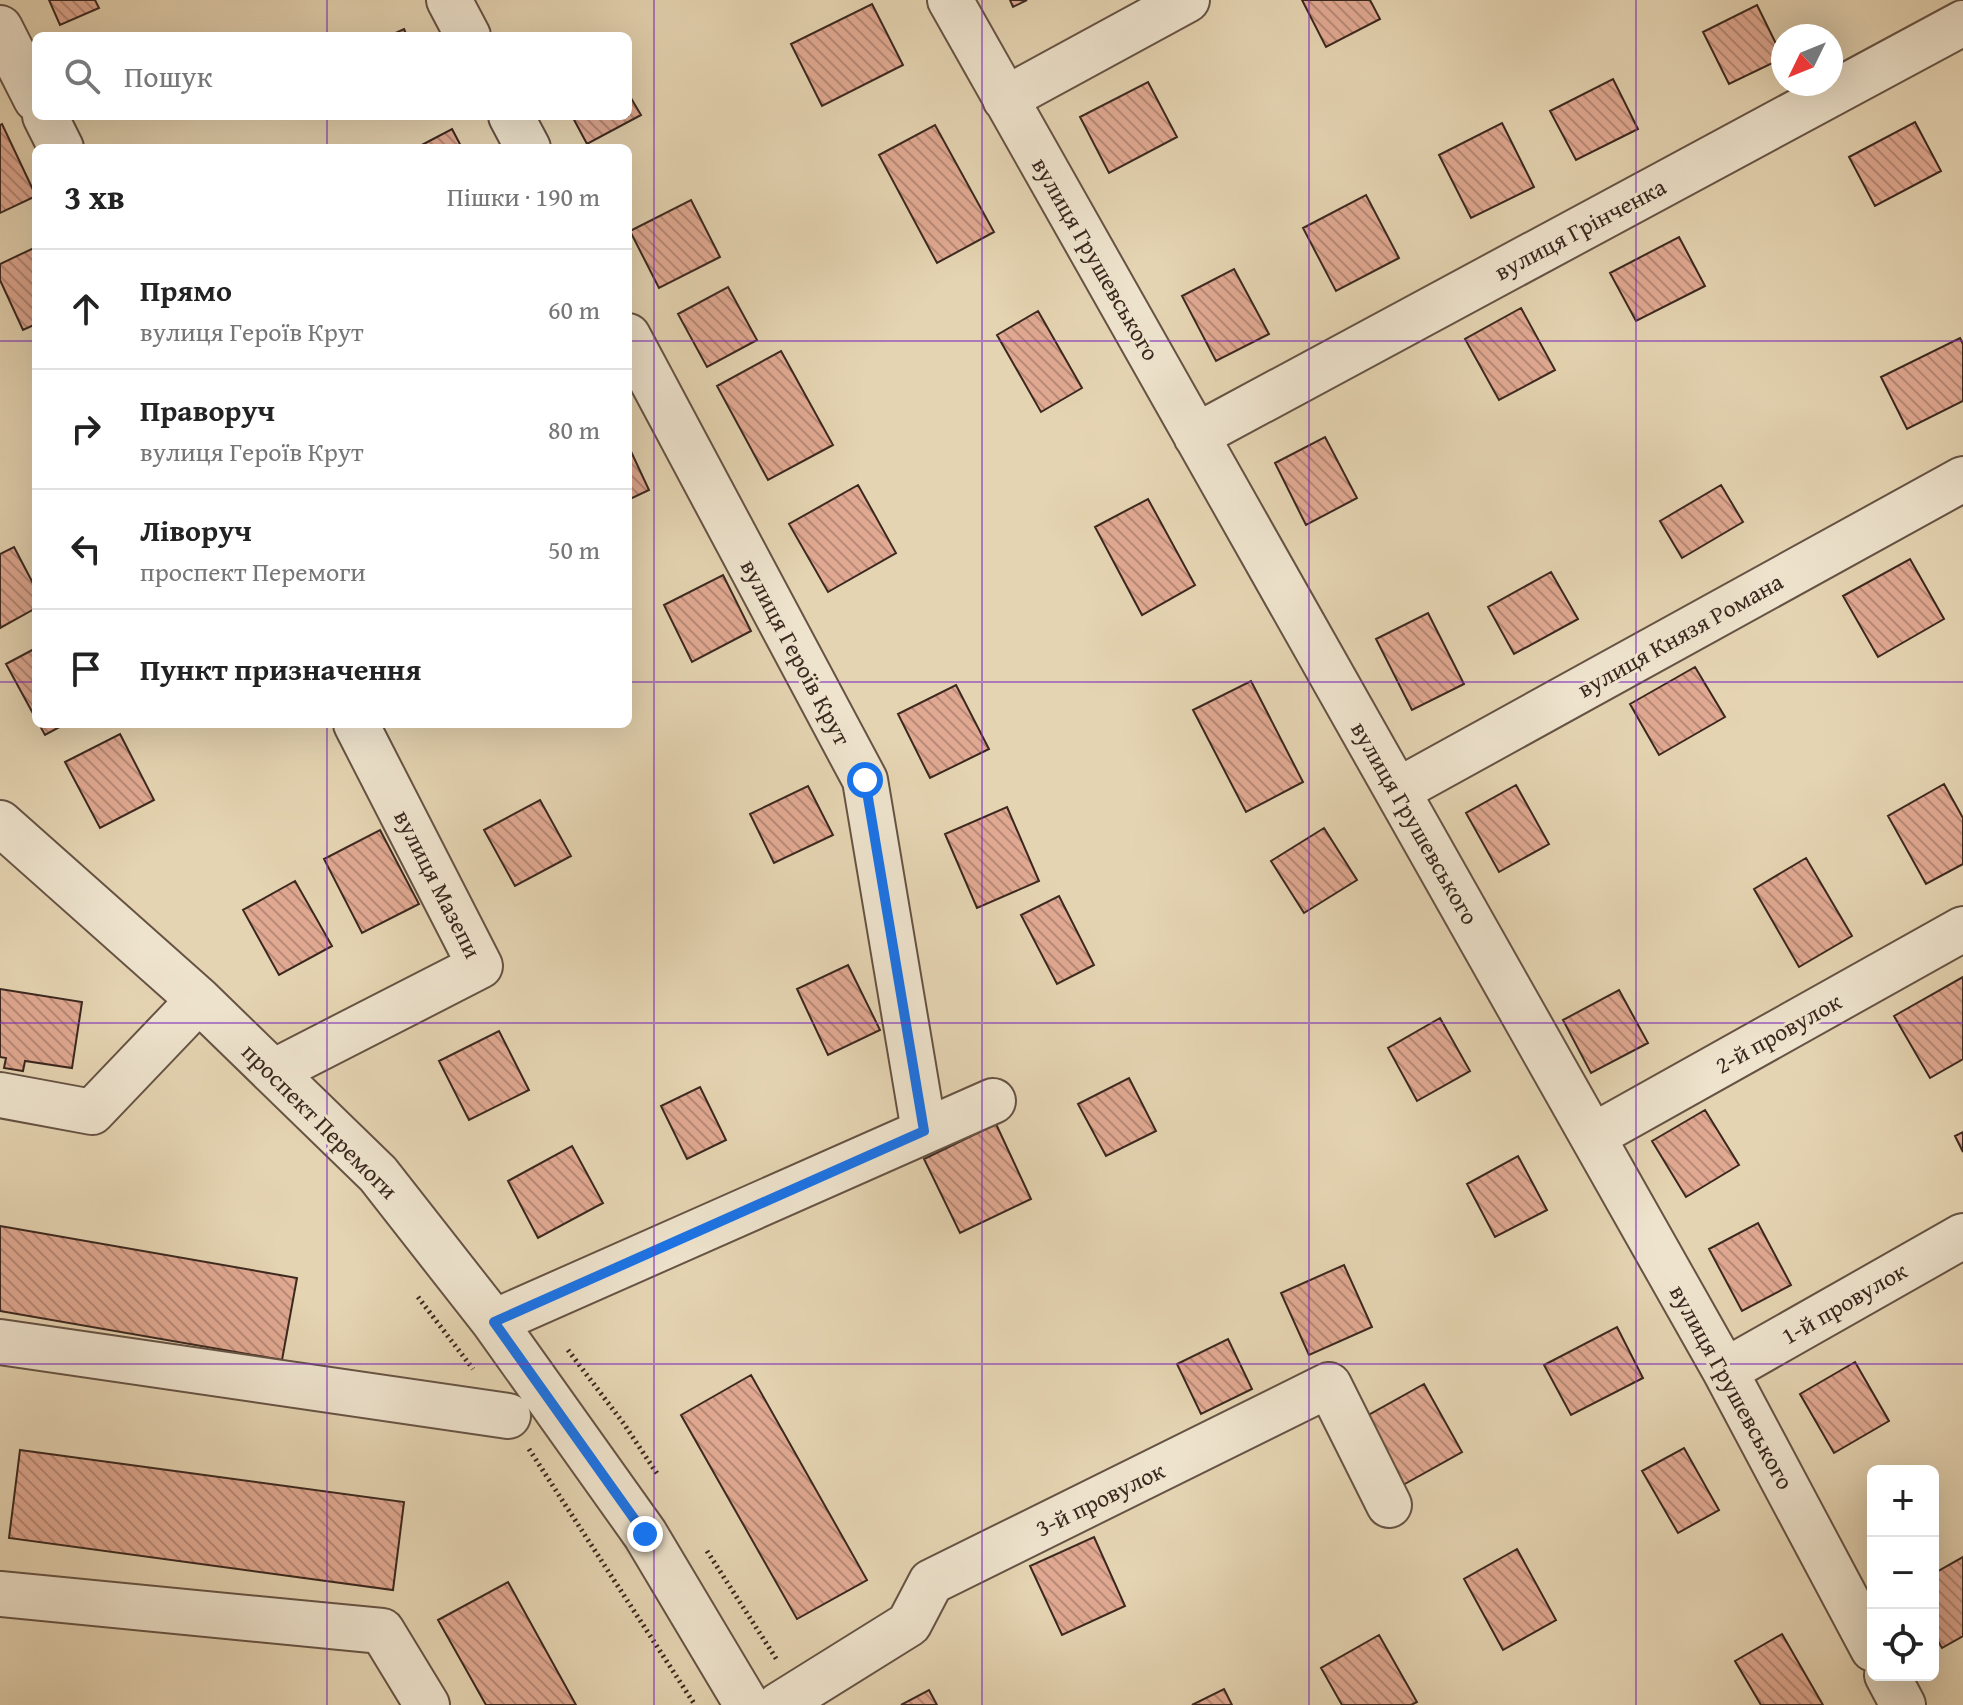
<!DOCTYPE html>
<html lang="uk">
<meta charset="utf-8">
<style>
body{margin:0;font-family:"Gentium Book Plus",serif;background:#f2f2f2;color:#222}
.controls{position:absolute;right:24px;bottom:24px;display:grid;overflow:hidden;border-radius:12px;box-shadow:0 8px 32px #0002}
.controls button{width:72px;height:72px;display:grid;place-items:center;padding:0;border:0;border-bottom:2px solid #e0e0e0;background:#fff;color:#222;font:40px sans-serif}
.compass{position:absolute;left:1771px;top:24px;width:72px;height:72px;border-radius:50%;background:#fff;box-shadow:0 8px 32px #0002;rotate:227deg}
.stop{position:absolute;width:24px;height:24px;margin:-18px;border:6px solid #1a73e8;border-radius:50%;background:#fff}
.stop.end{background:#1a73e8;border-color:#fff;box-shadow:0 2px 8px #0008}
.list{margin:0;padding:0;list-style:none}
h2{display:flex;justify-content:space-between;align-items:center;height:104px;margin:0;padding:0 32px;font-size:34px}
h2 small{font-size:26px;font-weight:400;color:#767676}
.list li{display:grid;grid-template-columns:52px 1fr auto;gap:24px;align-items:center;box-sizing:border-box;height:120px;padding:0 32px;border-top:2px solid #e0e0e0}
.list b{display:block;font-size:30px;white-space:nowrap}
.list p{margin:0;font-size:26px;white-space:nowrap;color:#767676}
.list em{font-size:26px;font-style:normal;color:#767676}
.icon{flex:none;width:44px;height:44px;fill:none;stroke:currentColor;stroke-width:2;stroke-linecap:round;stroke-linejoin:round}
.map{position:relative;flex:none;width:1963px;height:1705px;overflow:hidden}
.search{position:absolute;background:#fff;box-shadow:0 8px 32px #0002;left:32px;top:32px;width:600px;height:88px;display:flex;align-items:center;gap:20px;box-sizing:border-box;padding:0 28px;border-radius:12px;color:#767676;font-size:30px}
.panel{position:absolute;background:#fff;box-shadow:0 8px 32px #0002;left:32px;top:144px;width:600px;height:584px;border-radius:12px}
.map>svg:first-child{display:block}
</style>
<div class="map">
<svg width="1963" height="1705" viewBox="0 0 1963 1705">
<defs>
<pattern id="building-back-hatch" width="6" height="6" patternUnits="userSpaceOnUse" patternTransform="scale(2)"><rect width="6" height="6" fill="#e1a992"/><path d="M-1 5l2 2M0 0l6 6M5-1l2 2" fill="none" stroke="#b88a77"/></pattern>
</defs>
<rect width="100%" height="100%" fill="#e5d4b2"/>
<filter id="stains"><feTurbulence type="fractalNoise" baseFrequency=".0025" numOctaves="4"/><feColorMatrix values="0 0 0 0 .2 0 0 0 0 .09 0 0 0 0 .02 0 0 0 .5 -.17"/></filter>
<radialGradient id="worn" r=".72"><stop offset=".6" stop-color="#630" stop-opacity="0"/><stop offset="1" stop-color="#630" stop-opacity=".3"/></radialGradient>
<path fill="url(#building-back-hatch)" stroke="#3b281f" stroke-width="2" d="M49,0H95L99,8L60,25Z
M1010,0H1027L1013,7Z
M1302,0H1370L1380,19L1326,47Z
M872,4L903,65L822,106L791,44Z
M1757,5L1783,58L1729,84L1703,32Z
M404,29L407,36H389Z
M1613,79L1638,129L1576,160L1550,111Z
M1148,82L1177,137L1109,173L1080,117Z
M628,93L641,115L587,144L572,116H628Z
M1915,122L1941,171L1875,206L1849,157Z
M1502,123L1534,187L1471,218L1439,155Z
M2,124L36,196L0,213V125Z
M935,125L994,232L937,263L879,155Z
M452,129L462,148H416Z
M1366,195L1399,258L1336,291L1303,228Z
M691,200L720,257L659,288L630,231Z
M1679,237L1705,286L1636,321L1610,273Z
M36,247V324L23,330L0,280V264Z
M1234,269L1269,334L1216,361L1182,296Z
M728,287L757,340L707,367L678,314Z
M1521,308L1555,370L1499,400L1465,339Z
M1038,311L1082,388L1041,412L997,335Z
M1960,338L1963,344V401L1907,429L1881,377Z
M781,351L833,445L768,480L717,386Z
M1325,437L1357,498L1306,525L1275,463Z
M628,445L649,490L628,500Z
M858,485L896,553L828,592L789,524Z
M1721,485L1743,522L1682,558L1660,521Z
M1148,499L1195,585L1142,615L1095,527Z
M14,547L36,589V608L0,628V554Z
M1910,559L1944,619L1878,657L1843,596Z
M1551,572L1578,619L1514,654L1488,607Z
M723,575L751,631L692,662L664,605Z
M1428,613L1464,684L1412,710L1376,639Z
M36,648V719L6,664Z
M1695,667L1725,717L1659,755L1630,704Z
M1251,681L1303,782L1246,812L1193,710Z
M956,685L989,749L930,778L898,714Z
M39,724H65L45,735Z
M120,734L154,800L100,828L65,762Z
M1944,784L1963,818V864L1926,884L1888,816Z
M1516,785L1549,844L1499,872L1466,813Z
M808,786L833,835L774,863L750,814Z
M540,800L571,856L515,886L484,830Z
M1007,807L1039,881L977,908L945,834Z
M1324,828L1357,880L1304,913L1271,861Z
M380,830L419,904L362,933L324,859Z
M1806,858L1852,936L1799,967L1754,889Z
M295,881L332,946L279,975L243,910Z
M1059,896L1094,965L1057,984L1021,915Z
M848,965L880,1030L828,1055L797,989Z
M1963,977V1059L1930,1078L1894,1016Z
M0,989L82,1002L72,1068L25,1061L23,1071L4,1068L6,1058L0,1057Z
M1619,990L1648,1043L1591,1073L1563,1020Z
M1440,1018L1470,1071L1417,1101L1388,1048Z
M499,1031L529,1090L469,1120L439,1061Z
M1129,1078L1156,1131L1106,1156L1078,1104Z
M700,1087L726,1140L687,1159L661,1106Z
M1705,1110L1739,1165L1686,1197L1652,1141Z
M996,1124L1031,1199L960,1233L924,1159Z
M1963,1132V1152L1955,1136Z
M572,1146L603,1203L538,1238L508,1181Z
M1518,1156L1547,1210L1495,1237L1467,1184Z
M1758,1223L1791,1285L1742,1311L1709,1249Z
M0,1226L297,1278L282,1360L0,1311Z
M1344,1265L1372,1327L1309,1355L1281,1293Z
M1617,1327L1643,1378L1571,1415L1544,1365Z
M1228,1339L1252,1389L1201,1414L1177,1364Z
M1855,1362L1889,1421L1834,1453L1800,1394Z
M751,1375L867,1580L797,1619L681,1415Z
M1424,1384L1462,1452L1403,1485L1365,1417Z
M1684,1448L1719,1510L1678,1533L1642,1471Z
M20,1450L404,1502L393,1590L9,1538Z
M1094,1537L1125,1606L1062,1635L1030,1566Z
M1517,1549L1556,1620L1503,1650L1464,1579Z
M1963,1557V1636L1942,1648L1933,1632V1574Z
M508,1582L576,1705H486L438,1620Z
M1782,1634L1823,1705H1761L1735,1661Z
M1379,1635L1417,1702L1411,1705H1342L1321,1668Z
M1224,1689L1232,1705H1192Z
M929,1690L937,1705H901Z"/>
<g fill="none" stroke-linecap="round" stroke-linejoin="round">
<defs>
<path id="minor" d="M449,0L468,36
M950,0L1725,1371L1873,1649
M0,28L36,99
M1005,99L1187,0
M45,116L61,148
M511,116L528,148
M628,336L865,780L924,1131
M1196,436L1963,23
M1397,791L1963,479
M0,823L199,1000L378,1174L494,1322L645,1534L747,1705
M273,1072L480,966L356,724
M0,1095L92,1112L199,1000
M1593,1136L1963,929
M494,1322L993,1101
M0,1342L508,1416
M1725,1371L1963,1236
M0,1594L382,1631L427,1705
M1887,1675L1903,1705
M779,1705L909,1624L931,1582L1329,1385L1389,1505"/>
</defs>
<use href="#minor" stroke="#665344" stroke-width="48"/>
<path stroke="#3b281f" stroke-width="5" stroke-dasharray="2 4" stroke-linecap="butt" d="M418,1297L473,1369
M568,1350L624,1424L658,1475
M529,1449L695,1705
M707,1551L777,1660"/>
<use href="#minor" stroke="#eee3cd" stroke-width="44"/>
</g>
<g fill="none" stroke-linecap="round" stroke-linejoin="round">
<path stroke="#1a73e8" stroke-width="10" d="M645,1534L494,1322L924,1131L865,780"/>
</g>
<path fill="none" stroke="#7b2cbf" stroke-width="2" stroke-opacity="0.55" d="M327,0V36M654,0V1705M982,0V1705M1309,0V1705M1636,0V1705M327,116V148M0,341H36M628,341H1963M0,682H36M628,682H1963M327,724V1705M0,1023H1963M0,1364H1963"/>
<g text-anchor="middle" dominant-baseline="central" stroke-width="6" stroke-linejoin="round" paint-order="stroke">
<g font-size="24" fill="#3b281f" stroke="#eee3cd">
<text transform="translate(1580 229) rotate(-28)">вулиця Грінченка</text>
<text transform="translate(1096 259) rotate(60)">вулиця Грушевського</text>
<text transform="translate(1680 635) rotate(-29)">вулиця Князя Романа</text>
<text transform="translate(796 652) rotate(62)">вулиця Героїв Крут</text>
<text transform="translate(1415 823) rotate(60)">вулиця Грушевського</text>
<text transform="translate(438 884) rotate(63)">вулиця Мазепи</text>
<text transform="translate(1778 1033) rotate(-29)">2-й провулок</text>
<text transform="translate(320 1121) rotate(45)">проспект Перемоги</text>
<text transform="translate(1844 1303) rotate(-30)">1-й провулок</text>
<text transform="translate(1732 1387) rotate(61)">вулиця Грушевського</text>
<text transform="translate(1100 1499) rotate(-26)">3-й провулок</text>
</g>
</g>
<rect width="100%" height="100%" filter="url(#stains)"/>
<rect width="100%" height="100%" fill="url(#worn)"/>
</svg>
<div class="controls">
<button>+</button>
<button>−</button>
<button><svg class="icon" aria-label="locate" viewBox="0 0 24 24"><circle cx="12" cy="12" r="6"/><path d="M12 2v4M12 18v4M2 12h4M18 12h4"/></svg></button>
</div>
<svg class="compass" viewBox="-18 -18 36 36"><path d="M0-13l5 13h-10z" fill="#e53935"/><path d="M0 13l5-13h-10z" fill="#767676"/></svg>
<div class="stop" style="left:865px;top:780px"></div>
<div class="stop end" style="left:645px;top:1534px"></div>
<div class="search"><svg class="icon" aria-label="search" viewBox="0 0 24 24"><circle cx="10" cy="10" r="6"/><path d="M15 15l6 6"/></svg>Пошук</div>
<section class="panel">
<h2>3 хв<small>Пішки · 190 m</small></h2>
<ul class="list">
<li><svg class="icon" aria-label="ahead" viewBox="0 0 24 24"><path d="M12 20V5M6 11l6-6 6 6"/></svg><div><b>Прямо</b><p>вулиця Героїв Крут</p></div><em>60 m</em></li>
<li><svg class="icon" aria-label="right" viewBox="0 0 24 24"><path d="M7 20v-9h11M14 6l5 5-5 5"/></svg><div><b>Праворуч</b><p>вулиця Героїв Крут</p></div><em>80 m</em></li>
<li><svg class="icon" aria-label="left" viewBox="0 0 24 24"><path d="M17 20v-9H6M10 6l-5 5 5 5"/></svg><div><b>Ліворуч</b><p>проспект Перемоги</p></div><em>50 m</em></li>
<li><svg class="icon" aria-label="arrive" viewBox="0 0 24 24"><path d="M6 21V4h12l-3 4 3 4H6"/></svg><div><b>Пункт призначення</b></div></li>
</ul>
</section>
</div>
